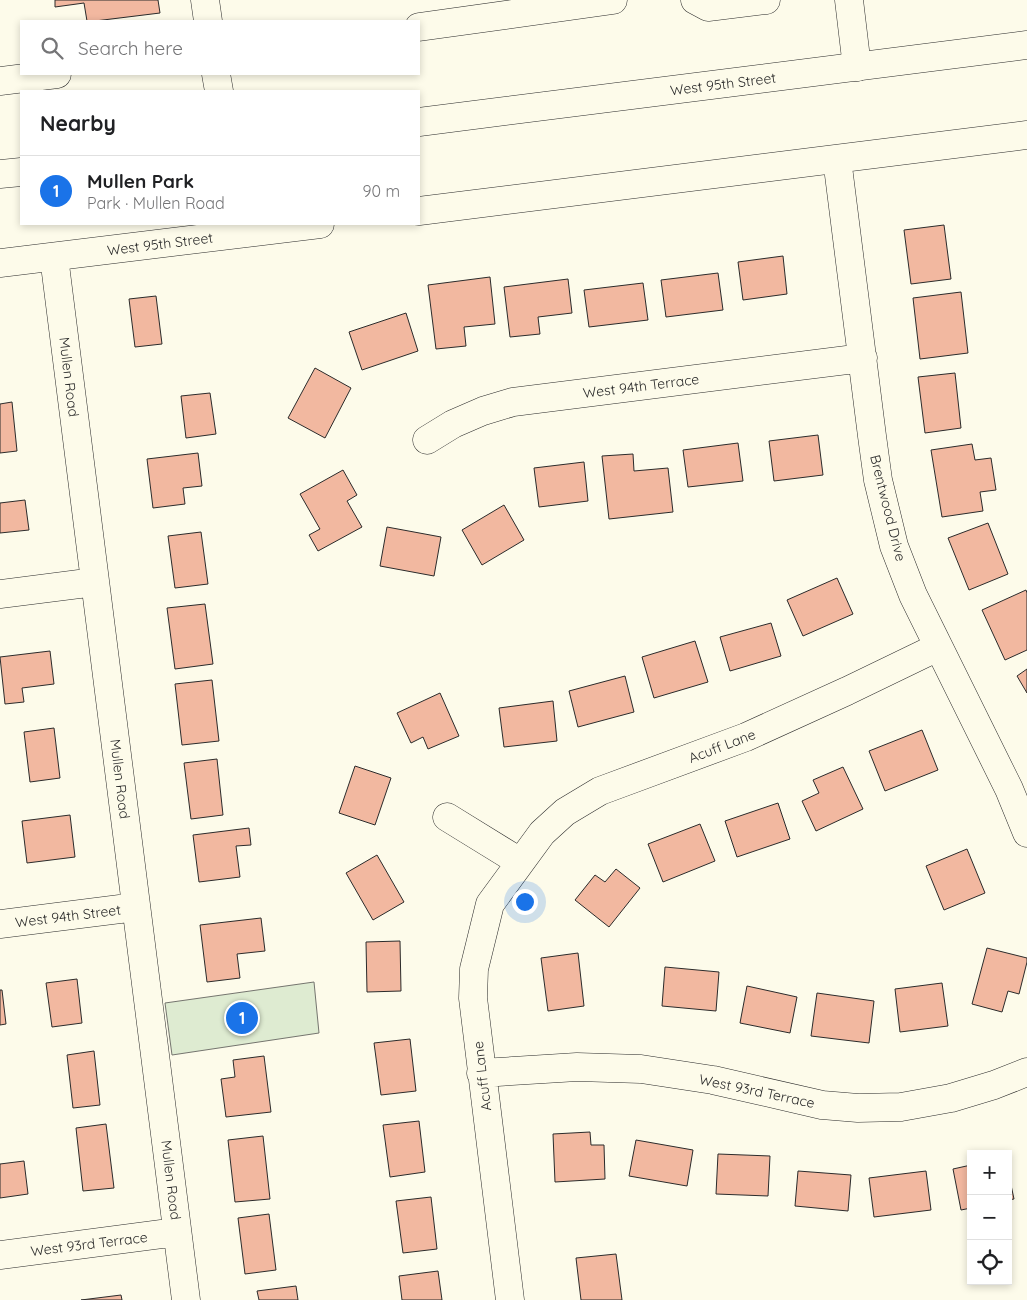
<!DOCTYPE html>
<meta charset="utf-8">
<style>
body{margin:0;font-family:Quicksand,sans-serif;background:#f6f6f6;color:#202124}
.controls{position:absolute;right:15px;bottom:15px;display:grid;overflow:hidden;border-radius:0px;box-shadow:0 2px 8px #0003}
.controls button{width:45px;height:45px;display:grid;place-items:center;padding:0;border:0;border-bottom:1px solid #e0e0e0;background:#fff;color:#202124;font:25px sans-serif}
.you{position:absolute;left:524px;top:901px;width:18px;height:18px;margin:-12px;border:4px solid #fff;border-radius:50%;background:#1a73e8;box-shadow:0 0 0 8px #1a73e833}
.badge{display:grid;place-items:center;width:32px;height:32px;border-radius:50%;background:#1a73e8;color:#fff;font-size:16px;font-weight:700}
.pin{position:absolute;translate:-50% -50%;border:2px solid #fff;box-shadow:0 1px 5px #0006}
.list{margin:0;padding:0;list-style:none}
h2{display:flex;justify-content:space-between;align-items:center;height:65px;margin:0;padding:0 20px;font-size:21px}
h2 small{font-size:16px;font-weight:400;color:#757577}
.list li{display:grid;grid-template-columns:32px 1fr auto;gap:15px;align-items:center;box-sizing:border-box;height:70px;padding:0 20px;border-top:1px solid #e0e0e0}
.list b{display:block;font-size:19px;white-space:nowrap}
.list p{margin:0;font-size:16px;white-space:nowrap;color:#757577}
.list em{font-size:16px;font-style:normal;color:#757577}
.icon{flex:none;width:28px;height:28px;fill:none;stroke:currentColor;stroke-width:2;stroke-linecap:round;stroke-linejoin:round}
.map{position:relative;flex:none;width:1027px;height:1300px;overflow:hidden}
.search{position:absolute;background:#fff;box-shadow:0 2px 8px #0003;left:20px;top:20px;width:400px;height:55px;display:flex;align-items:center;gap:12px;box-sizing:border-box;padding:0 18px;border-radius:0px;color:#757577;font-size:19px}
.panel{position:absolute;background:#fff;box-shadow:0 2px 8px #0003;left:20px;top:90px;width:400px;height:135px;border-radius:0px}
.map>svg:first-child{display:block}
</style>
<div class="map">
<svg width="1027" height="1300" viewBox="0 0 1027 1300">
<rect width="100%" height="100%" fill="#fdfbea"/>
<path fill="#deebd1" stroke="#74746e" d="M314,982L319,1033L172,1055L165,1003Z"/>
<path fill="#f2b8a0" stroke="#2b2b2b" d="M55,0H158L160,13L95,21H87L84,3L55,7Z
M944,225L951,279L911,284L904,230Z
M783,256L787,294L743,300L738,262Z
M718,273L723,310L666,317L661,280Z
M490,277L495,324L464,327L466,346L436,349L428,285Z
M568,279L572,313L538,317L540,334L510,337L504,287Z
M643,283L648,320L589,327L584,290Z
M961,292L968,353L920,359L913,298Z
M156,296L162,344L135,347L129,299Z
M406,313L418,351L362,370L349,332Z
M315,368L351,388L325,438L288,418Z
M955,373L961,428L925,433L918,377Z
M210,393L216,434L186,438L181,396Z
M12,402L17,451L0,453V404Z
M818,435L823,475L774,481L769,441Z
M738,443L743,481L688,487L683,450Z
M972,444L975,460L991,458L996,490L980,492L983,511L942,517L931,450Z
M198,453L202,486L183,488L185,504L153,508L147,459Z
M633,454L634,471L668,468L673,512L609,519L602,456Z
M584,462L588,501L539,507L534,468Z
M343,470L357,495L347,501L362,527L318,551L309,535L320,529L300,494Z
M25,500L29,530L0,533V503Z
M504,505L524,540L482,565L462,530Z
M988,523L1008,574L969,590L948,538Z
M387,527L441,537L434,576L380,566Z
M201,532L208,584L175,588L168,536Z
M837,578L853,614L803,636L787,600Z
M1026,590L1027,593V650L1005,660L982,610Z
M205,604L213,664L175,669L167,608Z
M771,623L781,656L730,671L720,637Z
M695,641L708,682L654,698L642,657Z
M50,651L54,684L22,688L24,702L5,704L0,657Z
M1027,669V693L1017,676Z
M625,676L634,712L578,727L569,691Z
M212,680L219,741L182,745L175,684Z
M440,693L459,736L428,749L423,737L411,743L397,713Z
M553,701L557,741L504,747L499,708Z
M54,728L60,778L30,782L24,732Z
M922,730L938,770L885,791L869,751Z
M217,759L223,815L191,819L184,763Z
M355,766L391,778L375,825L339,813Z
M843,767L863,809L816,831L802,801L819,793L813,780Z
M778,803L790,839L737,857L725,821Z
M70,815L75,857L27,863L22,821Z
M700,824L715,861L663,882L648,844Z
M249,828L251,845L236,846L240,877L199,882L193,835Z
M967,849L985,893L944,910L926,866Z
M377,855L404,902L373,920L346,873Z
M616,869L640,888L609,927L575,900L595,875L605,882Z
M261,918L265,951L237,954L240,978L207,982L200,925Z
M400,941L401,991L367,992L366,942Z
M987,948L1027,958V962L1019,994L1008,991L1002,1012L972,1004Z
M578,953L584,1006L548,1011L541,958Z
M665,967L719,972L716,1011L662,1006Z
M77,979L82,1023L52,1027L46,983Z
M942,983L948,1026L900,1032L895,989Z
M747,986L797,997L790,1033L740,1023Z
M0,990H2L6,1024L0,1025Z
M817,993L874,1001L869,1043L811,1036Z
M410,1039L416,1091L381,1095L374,1043Z
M94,1051L100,1105L73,1108L67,1055Z
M264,1056L271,1112L226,1117L221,1079L235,1077L233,1060Z
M419,1121L425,1172L390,1177L383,1125Z
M106,1124L114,1188L83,1191L76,1128Z
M590,1132L591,1145H604L605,1179L555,1182L553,1134Z
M263,1136L270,1199L235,1202L228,1140Z
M636,1140L693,1150L687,1186L629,1176Z
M718,1154L770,1156L768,1196L716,1194Z
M24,1161L28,1194L0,1198V1164Z
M971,1165V1208L961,1210L953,1169Z
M798,1171L851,1175L848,1211L795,1206Z
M926,1171L931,1210L874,1217L869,1178Z
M1008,1171L1014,1199L1008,1200Z
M431,1197L437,1249L403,1253L396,1201Z
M269,1214L276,1270L245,1274L238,1218Z
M616,1254L622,1300H581L576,1258Z
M438,1271L442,1300H402L399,1276Z
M296,1286L298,1300H259L257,1291Z
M121,1295L122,1300H81Z"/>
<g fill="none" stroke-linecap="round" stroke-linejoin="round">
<defs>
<path id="minor" d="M205,0L208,21
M695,0L708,7L766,0
M849,0L857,67
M419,27L613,0
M216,74L219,91
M0,81L57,74
M837,159L872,436L878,480L894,546L913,595L1009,789L1027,833
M419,211L1027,135
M54,257L186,1300
M0,263L320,224
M427,440L453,424L483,411L513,402L863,358
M0,594L95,582
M447,817L520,862
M0,924L136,907
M481,1073L577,1067L641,1069L713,1080L822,1105L858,1108L901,1107L951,1098L994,1085L1027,1072
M0,1255L177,1232
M510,1300L473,998L474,969L490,904L542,833L565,812L600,791L746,737L847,691L938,647"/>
<path id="major" d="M419,122L1027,45
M0,174L21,172"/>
</defs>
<use href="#minor" stroke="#2b2b2b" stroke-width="29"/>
<use href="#major" stroke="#2b2b2b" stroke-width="29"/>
<use href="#minor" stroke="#fdfbea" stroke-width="28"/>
<use href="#major" stroke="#fdfbea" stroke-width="28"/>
</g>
<g text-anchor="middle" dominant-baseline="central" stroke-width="4" stroke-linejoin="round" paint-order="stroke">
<g font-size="14" fill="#2b2b2b" stroke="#fdfbea">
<text transform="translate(723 84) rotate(-7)">West 95th Street</text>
<text transform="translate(160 244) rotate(-7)">West 95th Street</text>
<text transform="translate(69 377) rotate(83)">Mullen Road</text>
<text transform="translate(641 386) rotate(-7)">West 94th Terrace</text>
<text transform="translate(888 508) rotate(76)">Brentwood Drive</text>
<text transform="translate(722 746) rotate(-21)">Acuff Lane</text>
<text transform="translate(120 779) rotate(83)">Mullen Road</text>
<text transform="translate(68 916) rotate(-7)">West 94th Street</text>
<text transform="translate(482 1076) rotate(-97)">Acuff Lane</text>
<text transform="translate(757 1091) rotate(12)">West 93rd Terrace</text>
<text transform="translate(171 1180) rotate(83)">Mullen Road</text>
<text transform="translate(89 1244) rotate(-7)">West 93rd Terrace</text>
</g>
</g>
</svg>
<div class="controls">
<button>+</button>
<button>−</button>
<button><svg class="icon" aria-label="locate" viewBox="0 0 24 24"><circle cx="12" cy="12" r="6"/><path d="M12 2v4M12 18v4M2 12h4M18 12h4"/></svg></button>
</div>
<div class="you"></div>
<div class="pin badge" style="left:242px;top:1018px">1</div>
<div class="search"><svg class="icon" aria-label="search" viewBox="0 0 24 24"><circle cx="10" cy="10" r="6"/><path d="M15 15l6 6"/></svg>Search here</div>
<section class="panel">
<h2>Nearby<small></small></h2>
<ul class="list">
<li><span class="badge">1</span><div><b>Mullen Park</b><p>Park · Mullen Road</p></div><em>90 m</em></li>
</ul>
</section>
</div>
